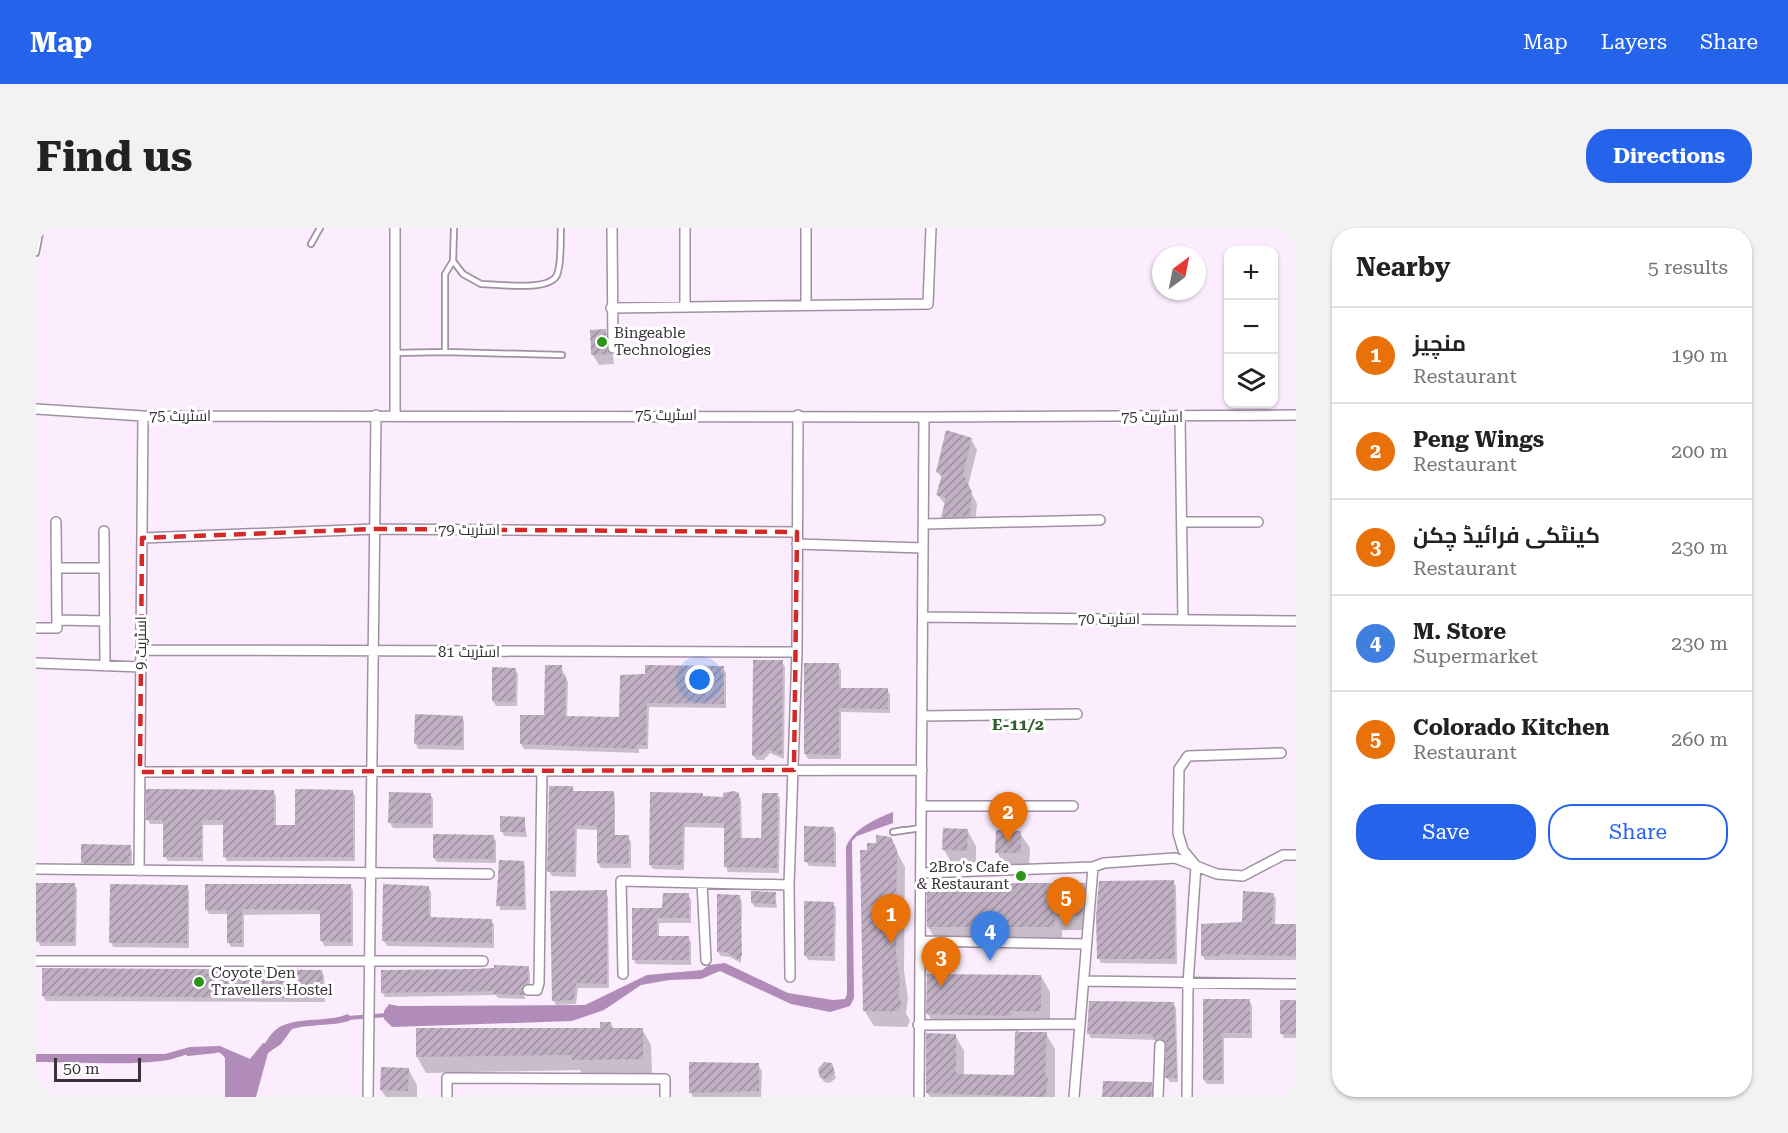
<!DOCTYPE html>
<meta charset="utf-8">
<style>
body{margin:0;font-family:"Roboto Serif",Cairo,serif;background:#f2f2f2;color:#222}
.controls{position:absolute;right:18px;top:18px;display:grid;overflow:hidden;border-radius:12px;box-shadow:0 2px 4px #0004}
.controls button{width:54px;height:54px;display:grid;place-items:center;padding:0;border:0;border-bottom:2px solid #e0e0e0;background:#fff;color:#222;font:30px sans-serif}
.compass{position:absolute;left:1116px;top:18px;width:54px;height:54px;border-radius:50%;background:#fff;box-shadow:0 2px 4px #0004;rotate:32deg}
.scale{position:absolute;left:18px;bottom:15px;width:87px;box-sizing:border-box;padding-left:6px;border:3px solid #383139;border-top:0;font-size:16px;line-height:21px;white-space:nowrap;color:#383139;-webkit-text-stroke:4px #fff;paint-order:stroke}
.you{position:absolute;left:664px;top:452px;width:21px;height:21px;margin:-15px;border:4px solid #fff;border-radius:50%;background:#1a73e8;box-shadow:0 0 0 9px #1a73e833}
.badge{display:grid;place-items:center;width:39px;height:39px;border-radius:50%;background:#2563eb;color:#fff;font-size:20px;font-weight:700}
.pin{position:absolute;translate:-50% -50px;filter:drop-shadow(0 2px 3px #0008)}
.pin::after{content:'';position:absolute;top:32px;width:21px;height:18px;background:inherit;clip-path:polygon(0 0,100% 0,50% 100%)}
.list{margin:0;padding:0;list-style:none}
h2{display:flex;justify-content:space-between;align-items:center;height:78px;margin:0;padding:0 24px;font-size:26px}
h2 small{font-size:20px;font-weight:400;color:#767676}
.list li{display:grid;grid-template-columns:39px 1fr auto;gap:18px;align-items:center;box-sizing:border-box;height:96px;padding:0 24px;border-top:2px solid #e0e0e0}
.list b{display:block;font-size:22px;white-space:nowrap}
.list p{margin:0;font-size:20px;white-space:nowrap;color:#767676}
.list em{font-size:20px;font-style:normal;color:#767676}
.actions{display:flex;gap:12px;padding:18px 24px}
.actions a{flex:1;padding:14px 0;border:2px solid #2563eb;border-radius:24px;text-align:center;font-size:21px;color:#2563eb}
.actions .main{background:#2563eb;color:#fff}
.icon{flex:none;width:33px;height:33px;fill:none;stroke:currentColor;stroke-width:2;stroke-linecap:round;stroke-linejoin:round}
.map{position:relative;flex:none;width:1260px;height:869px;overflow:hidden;border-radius:24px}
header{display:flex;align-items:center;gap:36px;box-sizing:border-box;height:84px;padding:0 30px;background:#2563eb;color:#fff}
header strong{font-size:28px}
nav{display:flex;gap:33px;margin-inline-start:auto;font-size:21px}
.intro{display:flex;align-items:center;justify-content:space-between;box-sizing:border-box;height:144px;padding:0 36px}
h1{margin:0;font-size:42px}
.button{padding:15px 27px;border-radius:24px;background:#2563eb;color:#fff;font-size:21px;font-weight:700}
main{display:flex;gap:36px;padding:0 36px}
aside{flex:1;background:#fff;border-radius:24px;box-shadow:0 2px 4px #0004}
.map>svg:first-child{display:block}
</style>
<header>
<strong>Map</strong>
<nav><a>Map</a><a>Layers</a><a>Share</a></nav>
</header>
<div class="intro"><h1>Find us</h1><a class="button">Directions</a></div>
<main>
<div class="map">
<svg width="1260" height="869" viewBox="0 0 1260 869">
<defs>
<pattern id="building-hatch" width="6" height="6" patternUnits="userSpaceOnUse" patternTransform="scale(1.5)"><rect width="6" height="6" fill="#c0afc3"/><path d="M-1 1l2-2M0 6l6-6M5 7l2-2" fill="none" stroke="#9d8f9f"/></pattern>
</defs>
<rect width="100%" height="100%" fill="#fbedfe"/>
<path fill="#b18cb8" d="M857,584V595L821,608L816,613L818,770L814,778L794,784L755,776L684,743L665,751L633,752L605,757L568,782L536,793L356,799L348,791V783L353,776L362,778L549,777L611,747L666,742L673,737L689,735L752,765L797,772L809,771L811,766L810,619C817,601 841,590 857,584Z
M312,786L316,791C309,798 270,796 256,801L245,816L232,825L220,869H189V830C178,813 148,829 132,832C94,838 40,834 0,834V826H129L154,819L184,818L214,831C226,827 230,808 242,800C262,788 291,795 312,786Z"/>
<path fill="#0003" d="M569,103L575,113L578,136L563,137L557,127Z
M935,211L941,222L932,258L941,276L939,298L912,299L906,289L910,278L902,267L906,251L902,244Z
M746,434L749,439L748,531L734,525L728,532H720L718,528Z
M770,437H802L805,442V461L851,462L854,466V485L805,484V531H772L769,526Z
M525,439L532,454L531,489L585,491V448L687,440L690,445V480L613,479L612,521H603V525L488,521L485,516L509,489Z
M458,440L479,441L482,446L481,478H460L457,473Z
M381,488L426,489L428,494V522L382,521L380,516Z
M536,560L539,565H577L579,570V609H592L595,614V640H565L562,635V602L541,601L540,649L516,648L513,643Z
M237,563L240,568V599H261L316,563L319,568V633H191L188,628V597H167V633H132L129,628V596H114L112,592Z
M354,566H394L397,571V600H357L354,595Z
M615,566L688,570L702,566L705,571L706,612H727L742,567L744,571L743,645L692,644L690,639V600L649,599L648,642L617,641L614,636Z
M488,591L491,609L468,608L466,603Z
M797,600L800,605V639L773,638L770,633Z
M931,602L940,618V638L917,637L908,622Z
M984,605L994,620L993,640H970L961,624Z
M457,608L460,613V635L401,634L398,630Z
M854,611L869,639L868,743L872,770L870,785L874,793L871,799L838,798L828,782L832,624Z
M94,619L96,624V640L50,639L47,634Z
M487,634L489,639L490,682H464L461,662H464Z
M1137,654L1140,658L1141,736L1065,735L1063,731Z
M38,656L41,661L40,718H4L2,713Z
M1048,656L1056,670L1054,702H1026V712L901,713L892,699Z
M314,657L317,662V718H288L286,713V686L208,687V719H195L192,714L193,686H173L170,681Z
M151,658L153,663V720L77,719L75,714Z
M392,659L395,664V691L455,692L458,697V720L351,718L348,713Z
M570,664L572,669L573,760H542L540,776L520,777L517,772Z
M739,666L741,680L719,679L716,675Z
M1237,666L1240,671L1239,697L1260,698V732H1169L1166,727L1207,696Z
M652,667L655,672V695H623V709H652L655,714V737L600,736L598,732L597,681H627Z
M704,669L706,674L705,735L694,729L685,728L682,724Z
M797,676L800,680L799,733L772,732L769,727Z
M492,740L494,745V760L488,764L489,771L462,770L460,767L349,769L346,764Z
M286,743L288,748L289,774L10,773L7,768Z
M1005,748L1014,764V799L983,798V806H1010L1019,821V869H894L891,864L919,807L928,823V848L980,849V803L901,802L892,786Z
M1168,773H1213L1216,778V810H1188V856H1171L1168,852Z
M1260,773V810H1248L1246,805Z
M1137,776L1140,780L1142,854H1134L1131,850L1132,817L1128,814L1123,817L1119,812L1055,810L1052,805Z
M575,796L578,802L606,801L615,817L616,846L547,847L544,842L390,845L381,829L566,801Z
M795,836L800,850L794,855L788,854L785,849Z
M722,837L726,843L725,869H657L655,865Z
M372,841L381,857V869H350L345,862Z
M1115,856L1123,869H1068Z"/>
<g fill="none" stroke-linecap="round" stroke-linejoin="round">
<path stroke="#b18cb8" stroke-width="4" d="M311,790L352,787
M152,826L180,823
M214,834L228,817"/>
</g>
<path fill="url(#building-hatch)" d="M570,101V121L574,126L555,127L554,102Z
M910,202L936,210L927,246L936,264L934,288L905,289L910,270L900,267L906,247L900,244Z
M717,432H747L746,527L731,521L725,527L716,528Z
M768,435H803V460H852V481L803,480V527L768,526Z
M509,437H526V448H530L529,488L583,489L584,447L609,446V437L688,438V476L611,475L610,517H601V521L484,516V487H508Z
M456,439L480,440L479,474L456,473Z
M379,486L427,488L426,518L378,516Z
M513,558H537V563H578V607H593V636L561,635V598L539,597L538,644H511Z
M110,561L238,562V597H259V561L317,562V629H187V592H166L165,629H127V592H110Z
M698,563L703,565L704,610H725L726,565H742L741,640L688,639V595H647L646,637H613L614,564L667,565V568L687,569V565Z
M353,564L395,565V596L352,595Z
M464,588L489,589V604H464Z
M768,598L798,599V635L768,634Z
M907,600L932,601L931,623L906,622Z
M960,602L985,603V625H959Z
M397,606L458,607V631L397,630Z
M840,607L855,609L861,622L860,726L864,753L862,768L866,776L862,783H827L824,622H831V615H840Z
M45,616L95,617L94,635H45Z
M463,632L488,633V678H460Z
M1138,652L1139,731H1061L1060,688L1063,653Z
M0,655H39L38,714H0Z
M891,655H1049L1046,688H1019V699H891Z
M74,656L152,657L151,715H73Z
M169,656H315V714L284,713V682L206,681V715H191V682H169Z
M347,656L393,658V689L456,691V715L346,713Z
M571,662V756L540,755L538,772L516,773L514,663Z
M715,663L740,664L739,676L715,675Z
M1207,663L1238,665L1236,696H1260V728L1183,726V728H1165V696L1206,694Z
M627,665H653V690H621V708H653V732H596V680H626Z
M681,666L704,667L706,727L703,732L690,724H681Z
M768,673L798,674L797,728H768Z
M458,737L493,738L492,755L486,759L487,767L458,766V763L345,765V742L438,741L458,740Z
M6,740L286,742L287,770L6,768Z
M891,746L1005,747V783H975V788L890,786Z
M1167,771H1214V805H1186V852H1167Z
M1244,772H1260V806H1244Z
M1053,773L1138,774L1141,850H1129L1130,814L1125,810L1119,813L1116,806H1051Z
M564,794H575L576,800H607V831L536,832V827L380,829V800H564Z
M979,804H1011L1009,847L1012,851L1009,869L890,865V805L920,806V846L978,847Z
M653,834L723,835V863L653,865Z
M788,834L796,835L799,845L791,851L784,850L782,841Z
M345,839L373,840L372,863L344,862Z
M1067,853L1116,854L1115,869H1066Z"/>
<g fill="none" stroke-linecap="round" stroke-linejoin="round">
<defs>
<path id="service" d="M418,0L417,33L427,46L445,56C462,56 513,64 521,47C526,34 524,13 525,0
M275,16L284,0
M0,25L5,0
M409,124L526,127
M358,125L409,124V46L417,33
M868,602L857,604L885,600"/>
<path id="minor" d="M576,0L577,120
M770,77V0
M649,79V0
M575,80L892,76L895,0
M0,181L107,188L888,189L1260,187
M359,187V0
M1144,189L1147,391
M1146,294H1222
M888,296L1064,292
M68,303L69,438
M106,310L339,301L761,304
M761,316L887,320
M21,340H68
M887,389L1260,393
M22,392L69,393
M0,400H21L20,294
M105,422L761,424
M0,435L105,439
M886,488L1041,486
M104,544L886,542
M885,578H1037
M0,641L453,646
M103,643L107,188
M885,645L1057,639L1068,635L1139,630L1181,646L1207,648L1247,627H1260
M666,655L670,732
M884,713L1050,716
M0,733H447
M587,746L585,653L753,657
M754,749L753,657L761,424L762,187
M1048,753L1260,756
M492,762H501L503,755L506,543
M882,797L1043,796
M332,869L340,187
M411,869V850L629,851V869
M883,869L888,189
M1038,869L1057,639
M1122,869L1124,817
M1151,869L1152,756L1160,638L1147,622L1142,605L1143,541L1152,528L1245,525"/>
</defs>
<use href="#service" stroke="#a190a4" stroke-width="8"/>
<use href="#minor" stroke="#a190a4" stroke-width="12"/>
<use href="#service" stroke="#fff" stroke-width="4.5"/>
<use href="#minor" stroke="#fff" stroke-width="9"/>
</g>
<path fill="none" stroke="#d62828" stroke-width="4.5" stroke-dasharray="12 8" stroke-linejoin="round" d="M339,301L761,304L758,542L104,544L106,310Z"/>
<g fill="#2d951b" stroke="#fff" stroke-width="2">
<circle cx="566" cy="114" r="6"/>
<circle cx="985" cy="648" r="6"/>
<circle cx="163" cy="754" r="6"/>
</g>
<g text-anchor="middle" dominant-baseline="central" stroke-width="6" stroke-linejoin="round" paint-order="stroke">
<g font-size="15" fill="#383139" stroke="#fff" text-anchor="start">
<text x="578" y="105">Bingeable<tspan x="578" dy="17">Technologies</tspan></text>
<text x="973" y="639" text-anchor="end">2Bro's Cafe<tspan x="973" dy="17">&amp; Restaurant</tspan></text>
<text x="175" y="745">Coyote Den<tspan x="175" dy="17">Travellers Hostel</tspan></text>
</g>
<g font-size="15" fill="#383139" stroke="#fff">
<text x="630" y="187">اسٹریٹ 75</text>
<text x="144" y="188">اسٹریٹ 75</text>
<text x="1116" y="189">اسٹریٹ 75</text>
<text x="433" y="302">اسٹریٹ 79</text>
<text x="1073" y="391">اسٹریٹ 70</text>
<text transform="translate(105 415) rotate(-90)">اسٹریٹ 9</text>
<text x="433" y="424">اسٹریٹ 81</text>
</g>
<g font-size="16" font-weight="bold" fill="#31612a" stroke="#fff">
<text x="982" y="496">E-11/2</text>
</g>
</g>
</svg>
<div class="controls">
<button>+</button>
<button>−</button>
<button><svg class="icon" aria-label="layers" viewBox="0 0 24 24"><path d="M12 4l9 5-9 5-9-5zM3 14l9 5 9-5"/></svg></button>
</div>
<svg class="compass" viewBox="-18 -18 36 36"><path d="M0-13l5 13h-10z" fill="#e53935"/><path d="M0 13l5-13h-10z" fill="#767676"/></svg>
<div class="scale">50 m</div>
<div class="you"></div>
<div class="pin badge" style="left:855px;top:716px;background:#e8710a">1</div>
<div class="pin badge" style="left:972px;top:614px;background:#e8710a">2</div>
<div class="pin badge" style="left:905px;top:759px;background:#e8710a">3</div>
<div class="pin badge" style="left:954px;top:733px;background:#3f7fe0">4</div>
<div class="pin badge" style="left:1030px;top:699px;background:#e8710a">5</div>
</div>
<aside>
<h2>Nearby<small>5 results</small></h2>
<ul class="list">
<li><span class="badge" style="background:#e8710a">1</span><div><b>منچیز</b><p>Restaurant</p></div><em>190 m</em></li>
<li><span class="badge" style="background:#e8710a">2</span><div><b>Peng Wings</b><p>Restaurant</p></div><em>200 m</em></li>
<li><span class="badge" style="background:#e8710a">3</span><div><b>کینٹکی فرائیڈ چکن</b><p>Restaurant</p></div><em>230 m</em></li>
<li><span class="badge" style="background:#3f7fe0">4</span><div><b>M. Store</b><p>Supermarket</p></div><em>230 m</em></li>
<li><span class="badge" style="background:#e8710a">5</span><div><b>Colorado Kitchen</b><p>Restaurant</p></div><em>260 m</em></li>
</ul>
<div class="actions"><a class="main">Save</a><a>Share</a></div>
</aside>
</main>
